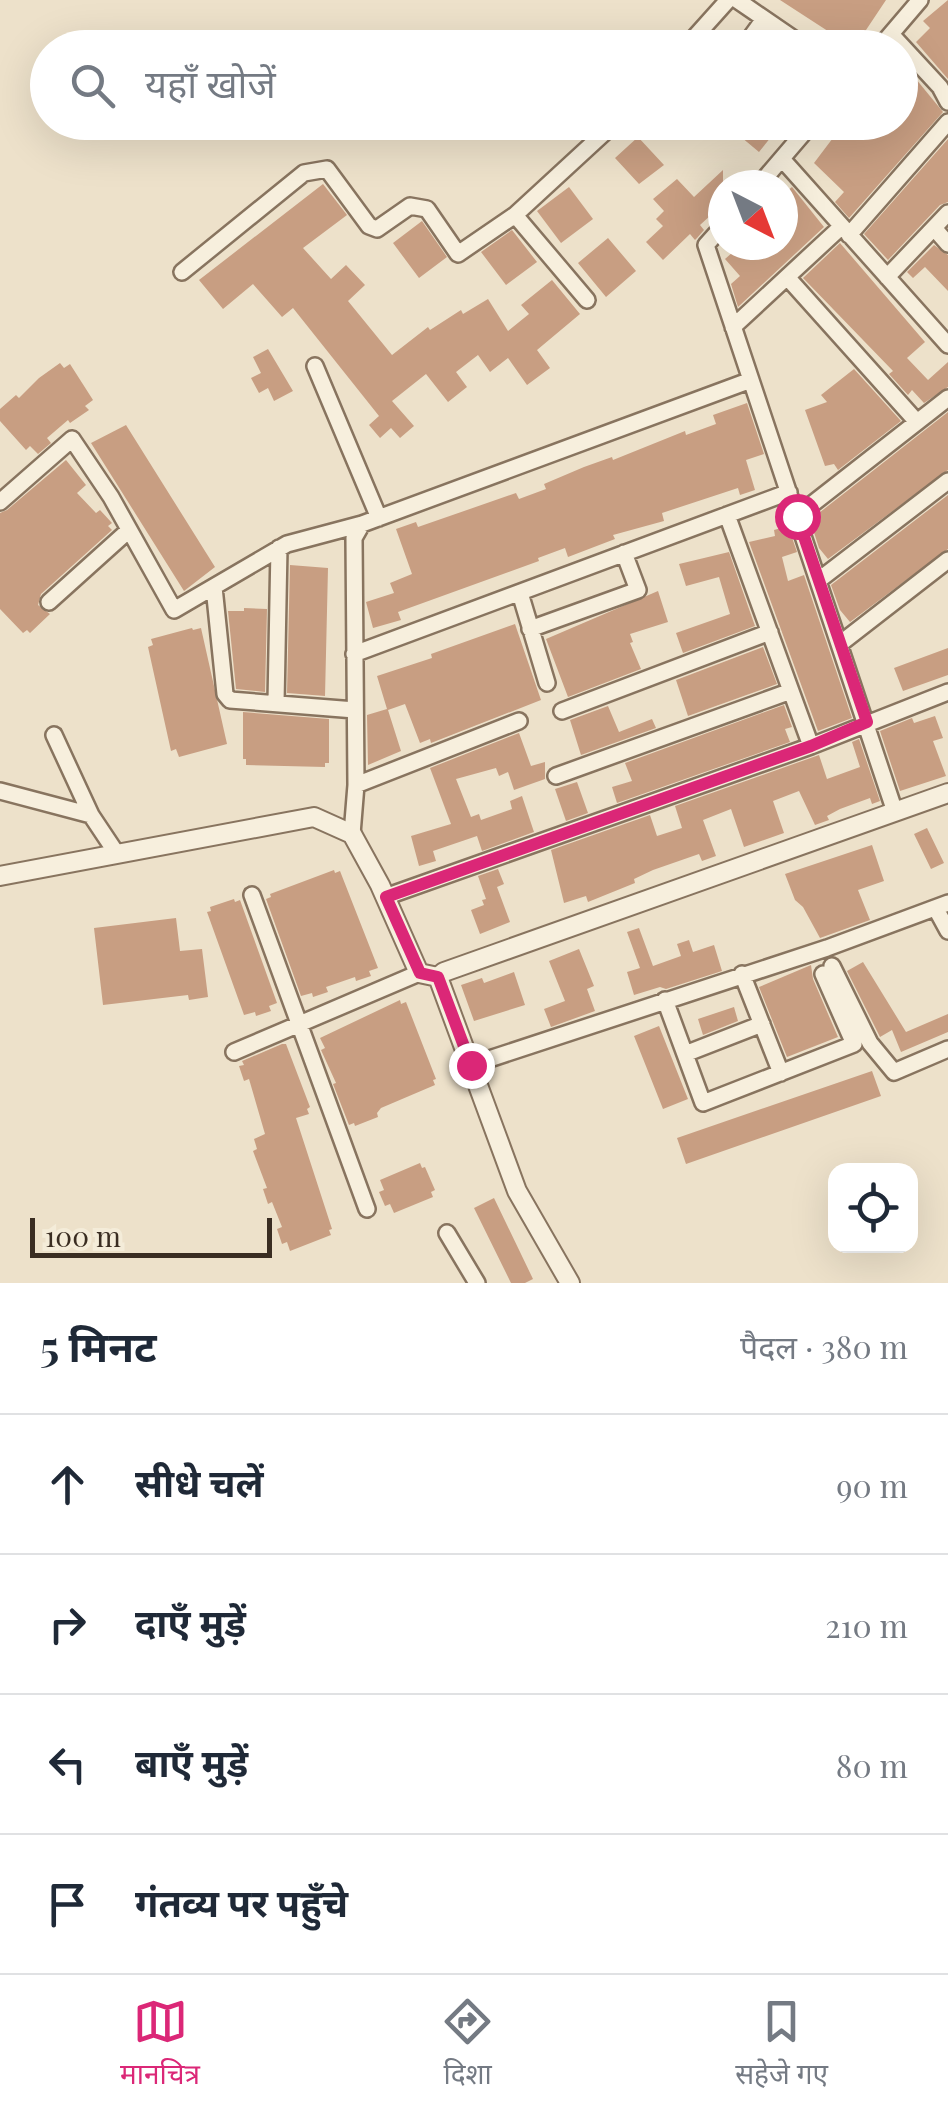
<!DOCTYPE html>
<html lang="hi">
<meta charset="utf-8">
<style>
body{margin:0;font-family:"Playfair Display","Noto Sans Devanagari",serif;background:#f2f2f3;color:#1f2937}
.controls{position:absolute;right:30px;bottom:30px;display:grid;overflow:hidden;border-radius:20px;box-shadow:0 10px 40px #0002}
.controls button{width:90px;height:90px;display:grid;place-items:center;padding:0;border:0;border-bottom:2px solid #e0e1e3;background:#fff;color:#1f2937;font:50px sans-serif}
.compass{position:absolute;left:708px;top:170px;width:90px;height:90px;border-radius:50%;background:#fff;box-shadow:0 10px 40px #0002;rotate:138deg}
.scale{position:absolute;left:30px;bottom:25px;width:242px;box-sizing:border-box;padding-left:10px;border:5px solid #3a2d22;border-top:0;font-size:28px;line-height:35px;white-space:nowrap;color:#3a2d22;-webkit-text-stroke:8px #f4ecd9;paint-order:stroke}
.stop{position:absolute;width:30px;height:30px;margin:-22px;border:8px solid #db2777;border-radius:50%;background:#fff}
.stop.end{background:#db2777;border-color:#fff;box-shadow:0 2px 10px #0008}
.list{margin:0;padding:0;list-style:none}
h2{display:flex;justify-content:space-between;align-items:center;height:130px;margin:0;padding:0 40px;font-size:42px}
h2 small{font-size:32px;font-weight:400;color:#747a83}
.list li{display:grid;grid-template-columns:65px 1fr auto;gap:30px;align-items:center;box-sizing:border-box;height:140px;padding:0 40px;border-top:2px solid #e0e1e3}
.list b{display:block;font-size:38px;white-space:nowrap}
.list em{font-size:32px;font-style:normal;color:#747a83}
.icon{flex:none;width:55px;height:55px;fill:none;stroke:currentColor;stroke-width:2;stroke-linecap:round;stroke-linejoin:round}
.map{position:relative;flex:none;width:948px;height:1283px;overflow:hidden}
.search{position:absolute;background:#fff;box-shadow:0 10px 40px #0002;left:30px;right:30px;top:30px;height:110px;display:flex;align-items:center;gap:25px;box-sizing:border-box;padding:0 35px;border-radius:55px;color:#747a83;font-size:38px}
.sheet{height:690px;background:#fff}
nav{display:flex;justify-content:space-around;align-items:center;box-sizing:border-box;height:140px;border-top:2px solid #e0e1e3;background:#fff;font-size:28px;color:#747a83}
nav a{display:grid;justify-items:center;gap:5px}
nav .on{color:#db2777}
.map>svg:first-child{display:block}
</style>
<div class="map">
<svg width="948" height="1283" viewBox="0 0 948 1283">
<rect width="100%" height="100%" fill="#ede1ca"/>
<path fill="#c89e82" d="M780,0H886L854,48Z
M948,0V79L916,42L930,28L923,21Z
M902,62L943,112L849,218L835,202L844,192L814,163L845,122H900L911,108L900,97Z
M723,122H783L759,152Z
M638,137L664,165L639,184L615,158Z
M948,139V202L940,205L888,260L864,234Z
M723,170V204L700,225L704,230L697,238L695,240L690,234L663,260L646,242L663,226L656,219L664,211L653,199L677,179L694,197Z
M323,184L347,215L303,248L331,279L346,265L365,285L348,301L392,355L428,327L430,330L461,310L463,314L488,299L508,331L529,314L521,305L552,280L580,314L537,350L550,368L527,385L508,358L490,372L478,355L456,372L467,387L448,402L426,374L392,401L414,426L400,438L391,428L380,438L369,425L379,416L293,308L282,317L253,284L223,309L199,280Z
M569,187L593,219L561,243L537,211Z
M792,187L824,227L738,307L731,284L740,276L725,259L741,245H783V194Z
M422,221L447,257L419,278L393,243Z
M512,230L537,262L506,285L481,252Z
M608,238L636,271L606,297L578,263Z
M840,243L925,342L907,358L928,380L948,362V387L924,403L912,390L908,395L889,374L893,371L803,278Z
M934,245L948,255V291L925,267L913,278L907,272Z
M268,349L293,391L274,401L268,388L259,393L251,378L261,373L253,357Z
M60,363L64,368L70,364L93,400L85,406L89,410L70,423L68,420L47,438L51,443L38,454L30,446L26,450L0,421V409L16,395L19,398L39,378Z
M854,369L901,421L838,470L834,464L825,466L805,410L827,402L821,395Z
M747,403L764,454L746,460L755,490L740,495L738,488L662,513L664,521L613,535L615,539L568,557L565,548L538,558L539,561L398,612L401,620L373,628L366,602L394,593L390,583L412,574L396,529L416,522L418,527L516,493L519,499L546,489L544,484L584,467L612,457L613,460L685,431L686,435L716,424L713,415Z
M948,412V470L828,559L819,548L810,520Z
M126,425L215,567L184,591L91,443Z
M66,460L86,485L77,493L96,513L100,510L112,523L108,526L112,530L41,594L38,605L50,614L30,633L27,630L23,633L0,609V513L7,510Z
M948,495V549L850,622L840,610L831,585Z
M788,526L797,552L782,557L788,581L804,575L852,718L818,731L749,542L775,536L774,530Z
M729,552L755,626L683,653L676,633L730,614L719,577L686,586L679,564Z
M290,565L328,568L325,696L287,693Z
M658,591L668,622L630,634L633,642L630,643L641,669L568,697L546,639Z
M244,608L267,609L265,692L236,689L228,611H244Z
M515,624L541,700L431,743L430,739L420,743L405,704L388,710L401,751L368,765L367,715L387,709L377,676L432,658L431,654Z
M192,628L193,630L201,628L227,744L179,757L176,749L171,751L148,647L153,645L151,639Z
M763,647L777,684L688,716L676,680Z
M948,648V675L903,691L894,668Z
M784,705L792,727L785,729L790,742L617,803L612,787L632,781L625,763Z
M608,706L619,732L652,719L656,728L581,755L570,720Z
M243,712L329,719V763H325V767L246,765V759H243Z
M935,716L943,738L933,741L946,776L900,791L880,731L912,718L914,723Z
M519,733L531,766L545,762V779L514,790L508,772L499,776L496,768L456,779L471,817L479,814L481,820L512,809L510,801L522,796L534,832L482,851L477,836L433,851L436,861L419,866L411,836L451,824L430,768Z
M859,739L880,801L872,804L870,798L840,809L827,816L829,820L815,825L799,791L773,801L784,833L744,847L731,809L703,820L716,856L702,861L699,854L653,870L634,879L635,883L588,902L586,896L564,903L551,850L650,815L657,836L682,828L675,806L819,755L827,779L860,767L852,742Z
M577,782L588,813L566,821L555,789Z
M927,828L944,863L931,869L914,834Z
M872,845L884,881L858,890L870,920L820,938L803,907L795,900L785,874Z
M498,869L504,884L497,887L510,922L480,934L471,910L484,905L482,900L486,899L478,876Z
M334,870L335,873L340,871L378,968L369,971L371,976L356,981L355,977L326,987L328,992L313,997L312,993L301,996L266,899L271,897L270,894Z
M234,899L235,902L240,900L277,1003L269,1006L271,1011L256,1016L255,1012L244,1015L207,912L211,911L210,907Z
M176,918L180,951L202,949L208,997L189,1000L188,995L103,1005L94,928Z
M639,928L653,966L681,956L677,944L689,940L693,952L714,945L722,971L666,989L660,987L634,995L627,972L640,968L627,932Z
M579,949L594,986L587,989L595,1011L551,1027L544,1009L565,1001L549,961Z
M863,962L906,1032L948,1014V1032L901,1052L892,1030L880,1037L847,971Z
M811,965L813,979L838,1037L787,1057L759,987Z
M514,972L525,1005L474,1021L461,985L482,978L484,983Z
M400,1000L401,1004L406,1002L436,1079L433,1080L435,1085L381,1108L377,1113L378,1117L355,1126L354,1123L349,1125L333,1084L336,1083L321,1050L325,1048L320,1038Z
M734,1007L738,1021L703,1035L698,1019Z
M659,1026L688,1099L663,1109L634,1036Z
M282,1044H286L310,1107L307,1109L309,1114L296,1118L332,1229L329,1230L331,1235L290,1251L287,1242L282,1244L277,1229L282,1227L272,1202L268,1204L263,1189L267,1188L253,1151L257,1149L254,1139L265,1134L249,1079L244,1081L239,1066L244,1065L242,1061Z
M872,1071L881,1096L686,1164L677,1138Z
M420,1163L422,1168L425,1167L435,1190L431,1192L433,1197L394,1213L390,1204L385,1206L379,1192L384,1190L380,1180Z
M494,1198L533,1279L525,1283H511L474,1208Z"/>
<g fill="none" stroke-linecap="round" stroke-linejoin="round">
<defs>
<path id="minor" d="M737,0L807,48
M891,34L940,87L948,102
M685,48L728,0
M743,48L764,19
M879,48L920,0
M782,159L948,345
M759,185L813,122
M515,215L587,300
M723,226L706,245L895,812
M934,228L948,244
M849,235L948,122
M182,272L304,173L327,169L369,226L377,229L410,206L427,209L458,254L515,215L616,122
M787,277L917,422
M887,277L948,213
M733,327L842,226
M315,366L379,518
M0,502L72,439L111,497L174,610L287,544L362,524
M727,515L811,746
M797,516L948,398
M819,580L948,481
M214,587L225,694L230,700L355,710
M520,593L547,683
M49,602L129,530
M530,629L638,590L624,553
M841,643L948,560
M354,654L789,492
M276,702L279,548
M562,711L770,632
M54,735L91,815L117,854
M556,776L791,691
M356,785L519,721
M0,791L91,815
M352,834L356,785L354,538L362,524L751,380
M252,895L367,1209
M385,897L811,746L948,692
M936,909L948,931
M832,966L870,1043L894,1072L948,1049
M742,974L781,1073
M665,1000L703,1103L854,1044L823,974
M234,1052L419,973
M685,1054L762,1024
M471,1065L827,948L948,903
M447,1233L477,1283"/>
<path id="tertiary" d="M0,876L314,817L352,834L380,885L419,973L438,977L444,972L948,793
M438,977L517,1191L570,1283"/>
</defs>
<use href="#minor" stroke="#88745f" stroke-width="20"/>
<use href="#tertiary" stroke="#88745f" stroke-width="22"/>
<use href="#minor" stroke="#f7efdd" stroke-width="15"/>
<use href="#tertiary" stroke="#f7efdd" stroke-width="18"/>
</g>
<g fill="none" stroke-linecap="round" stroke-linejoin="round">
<path stroke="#db2777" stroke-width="12" d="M471,1065L438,977L420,973L386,897L811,746L867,722L797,516"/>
</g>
</svg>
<div class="controls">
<button><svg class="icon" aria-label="locate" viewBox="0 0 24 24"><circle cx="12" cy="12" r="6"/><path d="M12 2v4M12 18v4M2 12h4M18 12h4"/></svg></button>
</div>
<svg class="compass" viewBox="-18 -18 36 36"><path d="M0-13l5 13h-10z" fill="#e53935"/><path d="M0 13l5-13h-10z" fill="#747a83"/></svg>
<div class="scale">100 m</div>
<div class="stop" style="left:797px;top:516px"></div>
<div class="stop end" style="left:471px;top:1065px"></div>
<div class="search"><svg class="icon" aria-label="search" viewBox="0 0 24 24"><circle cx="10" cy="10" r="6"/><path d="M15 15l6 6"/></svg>यहाँ खोजें</div>
</div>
<section class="sheet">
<h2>5 मिनट<small>पैदल · 380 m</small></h2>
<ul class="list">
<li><svg class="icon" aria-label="ahead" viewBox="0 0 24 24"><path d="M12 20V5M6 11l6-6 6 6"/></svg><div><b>सीधे चलें</b></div><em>90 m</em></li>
<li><svg class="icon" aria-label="right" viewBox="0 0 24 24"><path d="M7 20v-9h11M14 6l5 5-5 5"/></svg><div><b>दाएँ मुड़ें</b></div><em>210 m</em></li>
<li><svg class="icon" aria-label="left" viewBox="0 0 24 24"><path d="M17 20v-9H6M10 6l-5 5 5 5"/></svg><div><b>बाएँ मुड़ें</b></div><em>80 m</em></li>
<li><svg class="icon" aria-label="arrive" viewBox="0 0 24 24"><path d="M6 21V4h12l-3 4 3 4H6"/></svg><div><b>गंतव्य पर पहुँचे</b></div></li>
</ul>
</section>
<nav>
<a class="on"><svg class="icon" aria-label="map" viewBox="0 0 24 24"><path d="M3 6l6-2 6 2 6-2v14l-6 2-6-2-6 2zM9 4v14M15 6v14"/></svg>मानचित्र</a>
<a><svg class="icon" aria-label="directions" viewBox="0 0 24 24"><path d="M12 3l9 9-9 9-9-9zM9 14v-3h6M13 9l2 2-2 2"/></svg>दिशा</a>
<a><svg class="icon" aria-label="saved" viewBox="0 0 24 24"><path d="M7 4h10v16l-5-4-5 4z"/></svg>सहेजे गए</a>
</nav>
